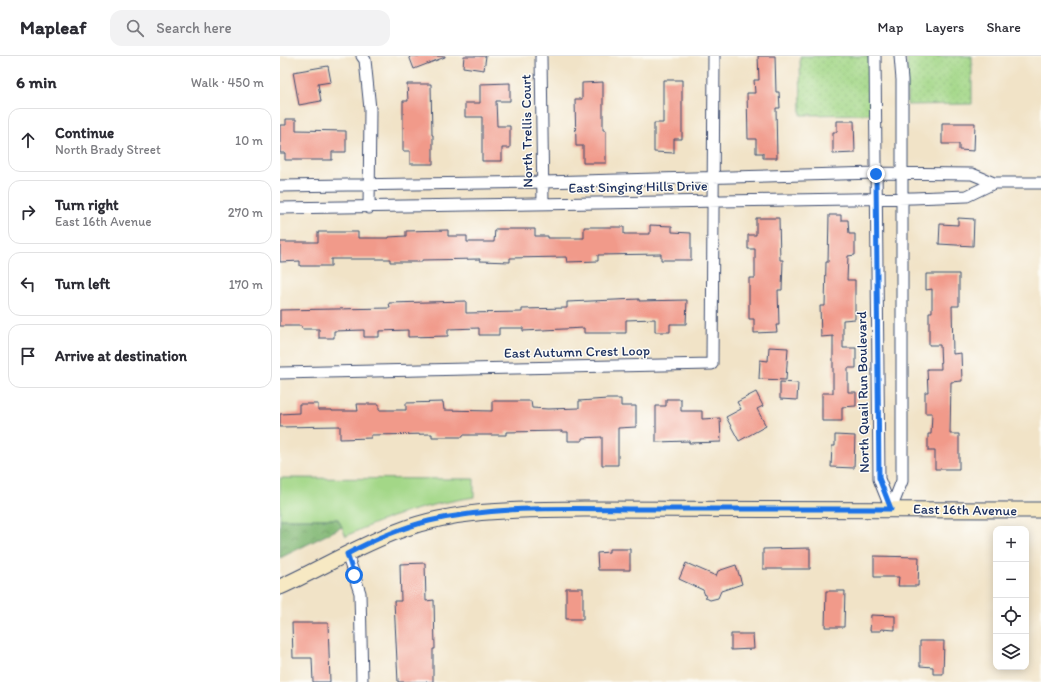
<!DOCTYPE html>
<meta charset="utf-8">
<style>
body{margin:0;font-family:Itim,sans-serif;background:#f2f2f3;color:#2b2b33}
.controls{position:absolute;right:12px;bottom:12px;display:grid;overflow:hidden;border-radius:8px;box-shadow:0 2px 10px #0003}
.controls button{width:36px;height:36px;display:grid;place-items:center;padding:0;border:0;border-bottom:1px solid #e1e1e2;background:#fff;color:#2b2b33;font:20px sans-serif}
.stop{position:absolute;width:12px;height:12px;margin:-9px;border:3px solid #1a73e8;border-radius:50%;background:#fff}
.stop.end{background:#1a73e8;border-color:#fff;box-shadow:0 1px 4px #0008}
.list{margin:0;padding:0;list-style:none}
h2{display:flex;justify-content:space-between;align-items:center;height:52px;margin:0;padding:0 16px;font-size:17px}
h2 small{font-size:13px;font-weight:400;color:#7c7c81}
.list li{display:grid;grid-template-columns:26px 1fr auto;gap:12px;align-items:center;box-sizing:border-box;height:64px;margin:0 8px 8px;padding:0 8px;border:1px solid #e1e1e2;border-radius:12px}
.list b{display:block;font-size:15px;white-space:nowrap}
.list p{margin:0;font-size:13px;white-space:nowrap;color:#7c7c81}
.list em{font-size:13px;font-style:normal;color:#7c7c81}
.icon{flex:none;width:22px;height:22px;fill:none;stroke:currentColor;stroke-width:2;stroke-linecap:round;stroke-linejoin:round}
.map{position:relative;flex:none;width:761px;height:626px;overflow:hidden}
header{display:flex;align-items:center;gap:24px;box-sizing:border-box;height:56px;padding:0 20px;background:#fff;border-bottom:1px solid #e1e1e2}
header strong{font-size:19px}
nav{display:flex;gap:22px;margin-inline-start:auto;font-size:14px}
.search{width:280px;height:36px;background:#f2f2f3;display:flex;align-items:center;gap:10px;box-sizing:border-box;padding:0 14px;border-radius:12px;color:#7c7c81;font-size:15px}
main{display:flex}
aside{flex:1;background:#fff}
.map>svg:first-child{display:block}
</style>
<header>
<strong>Mapleaf</strong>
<div class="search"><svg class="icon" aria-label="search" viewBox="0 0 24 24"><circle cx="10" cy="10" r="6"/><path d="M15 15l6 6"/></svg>Search here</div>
<nav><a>Map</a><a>Layers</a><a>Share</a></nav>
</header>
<main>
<aside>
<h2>6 min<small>Walk · 450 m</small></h2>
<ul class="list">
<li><svg class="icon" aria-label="ahead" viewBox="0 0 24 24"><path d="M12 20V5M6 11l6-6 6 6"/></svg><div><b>Continue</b><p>North Brady Street</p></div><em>10 m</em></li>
<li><svg class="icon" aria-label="right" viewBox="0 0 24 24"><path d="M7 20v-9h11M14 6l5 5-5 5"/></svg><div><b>Turn right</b><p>East 16th Avenue</p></div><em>270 m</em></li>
<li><svg class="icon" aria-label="left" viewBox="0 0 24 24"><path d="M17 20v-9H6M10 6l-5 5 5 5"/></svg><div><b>Turn left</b></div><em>170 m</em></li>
<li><svg class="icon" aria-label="arrive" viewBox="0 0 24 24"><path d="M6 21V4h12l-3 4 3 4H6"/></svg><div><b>Arrive at destination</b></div></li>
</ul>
</aside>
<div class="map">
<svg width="761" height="626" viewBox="0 0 761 626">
<defs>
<pattern id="forest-crowns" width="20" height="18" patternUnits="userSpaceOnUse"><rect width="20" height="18" fill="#82b874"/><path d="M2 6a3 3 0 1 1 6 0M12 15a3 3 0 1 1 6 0" fill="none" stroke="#6a9662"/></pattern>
<pattern id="park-dots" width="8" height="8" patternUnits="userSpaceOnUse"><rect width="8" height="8" fill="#a3d787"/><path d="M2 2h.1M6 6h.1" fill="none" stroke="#8cb977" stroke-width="1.8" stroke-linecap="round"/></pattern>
</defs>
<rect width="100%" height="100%" fill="#fdfcf7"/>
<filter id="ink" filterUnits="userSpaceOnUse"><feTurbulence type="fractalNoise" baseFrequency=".025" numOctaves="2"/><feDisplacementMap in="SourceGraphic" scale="8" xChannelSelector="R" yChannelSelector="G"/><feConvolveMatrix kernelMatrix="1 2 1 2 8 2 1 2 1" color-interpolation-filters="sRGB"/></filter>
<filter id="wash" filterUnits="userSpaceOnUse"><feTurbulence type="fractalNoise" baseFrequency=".012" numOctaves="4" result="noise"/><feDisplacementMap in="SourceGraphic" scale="16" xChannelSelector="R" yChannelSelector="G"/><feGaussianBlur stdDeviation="0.9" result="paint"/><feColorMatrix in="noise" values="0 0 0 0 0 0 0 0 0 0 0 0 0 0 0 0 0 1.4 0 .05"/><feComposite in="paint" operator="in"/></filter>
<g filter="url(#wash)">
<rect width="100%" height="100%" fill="#f1e3c7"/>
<path fill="#a3d787" stroke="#5f8372" d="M0,422L194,423V441C150,448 107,460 66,480L58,463H0Z"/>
<path fill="url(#forest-crowns)" stroke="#4e7469" d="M0,463H58L62,471L0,502Z"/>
<path fill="url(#park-dots)" stroke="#5f8372" d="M520,0H589L591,58L521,59Z
M627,0H692V48L627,49Z"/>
<g id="blocks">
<path fill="#f19a8a" d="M129,0H165V1L134,13Z
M184,0H206L204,14L183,11Z
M478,0H495L496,36H499L500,52H496L497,102H483V97H476V83H468L467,37H475L474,24H479Z
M48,10L51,26L38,28L41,45L19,49L13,16Z
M383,24H402V83H394V97L374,96V67H383Z
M323,26V74H326V107H303V90H296L295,43H302V27Z
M230,27V45H216L217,70H230V92H222V105H202V61H185V47H200V28Z
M127,28H151L152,79H153V108H130V95H123V45H128Z
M6,63H16V74L66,75V96H52V104H5V97H0V69H6Z
M557,65H574L575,97L553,98V76H557Z
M662,67H695L694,95L679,94V88H662Z
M549,159H561V164H568L569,178H575V199L568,200L567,224H575V263L563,264V292H576V312H568V336H576V350L562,351V365H542V337H553V280L541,281L540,250H545L546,206H548Z
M476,162H499L500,204H503L502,234H498L499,269H496L497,276L474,277V263H469V222H475V193H468V179H476Z
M678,162L694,163L693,190L659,188L660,168L678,169Z
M370,169L392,170V176L411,177V204H381V198L318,199V205L287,206L286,201L230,202V206L200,205V203L142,204V206H110V203H51V210H20V205L0,206V186H38V176H78V182H109V181L126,180V175L168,174V180H187V186H214L215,173H255V180H268V182H304V171H344V178H370Z
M646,218H679V250H672L673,298L681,297L682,325L671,326L670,378H679V413H655V395H648V378H651L652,357H645V336H648L647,313H661L660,289H649V256H652V233L646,234Z
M359,243V245L407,244L406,268H390V276H375V263L346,264V277H304V272L243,275V272H219V279H199V272L168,273V280L128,281V274L99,275V281H84V274L54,275V282H39V273H22L21,270H0V254L110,252L109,247L186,245V257L242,256V253L287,252V246Z
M489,291L508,292L506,324L479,323L480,304L488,305Z
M500,326L518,327L517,344L500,343Z
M476,336L483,350L477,353L486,370L459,385L446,361L461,353L457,346Z
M327,343H341V350H356V371L338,372V409H322V381L302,382V385H288V376H282V375L226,376V379H183V381H152V378L91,379V382L60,383V370L0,371V358L19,357V348H38V354H52V355H78L77,348H99V354H126V347L163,346L164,354L212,355V345H251L252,352L268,353L299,352V345Z
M386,343H401V355H422V363L440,362L441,386L409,387V385L376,386V350H386Z
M555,379L575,380L574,412L551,411L552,390H555Z
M530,492V513H483V493Z
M329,493H350V514H318L317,497L329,496Z
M594,500L639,501L638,530H618L619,521H594Z
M145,507L146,545L154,544L155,593H153V626H118L114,545H121L120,508Z
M406,507L436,520L438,515L456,509L462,528L441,535L438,542L430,544L426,542L423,534L399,523Z
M286,532H303V563H286Z
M546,535H565L564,571H545Z
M591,559L615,560V574L601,573V575H590Z
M12,567H48L50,626H33L32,602H13Z
M451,578H473L474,593L451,594Z
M640,585H664L663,618H653V611L640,610Z"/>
</g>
</g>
<g filter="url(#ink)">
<use href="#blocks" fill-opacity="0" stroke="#3b4a6e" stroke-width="1"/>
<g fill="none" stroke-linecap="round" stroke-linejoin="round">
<defs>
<path id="street" d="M82,0L85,4L90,53L89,152
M595,0L599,423L611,453
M261,1L263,148
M0,130L263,126L596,117L692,118L714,127H761
M0,152L633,142L687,140L714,127
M0,317L432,308L434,0
M611,453L622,425V24L620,0
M67,498L80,537L82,626"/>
<path id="secondary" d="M0,531C40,513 79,489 121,474C179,452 243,454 304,453L761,454"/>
</defs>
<use href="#street" stroke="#3b4a6e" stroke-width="13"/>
<use href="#secondary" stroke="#3b4a6e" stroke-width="17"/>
<use href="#street" stroke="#fff" stroke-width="11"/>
<use href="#secondary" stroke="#f7e9c3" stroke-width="15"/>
</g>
</g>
<g fill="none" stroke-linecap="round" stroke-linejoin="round" filter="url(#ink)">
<path stroke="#1a73e8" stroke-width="5" d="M74,519L67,498C93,484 120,472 149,465C222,448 303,453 378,453C456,453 534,453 611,453L599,422L596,118"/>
</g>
<g text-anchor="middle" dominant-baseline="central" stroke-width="3" stroke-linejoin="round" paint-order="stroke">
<g font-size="14" fill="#1b2f5e" stroke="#fdfcf7">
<text transform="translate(247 75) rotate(-91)">North Trellis Court</text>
<text transform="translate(358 131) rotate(-1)">East Singing Hills Drive</text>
<text transform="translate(297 296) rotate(-1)">East Autumn Crest Loop</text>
<text transform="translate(583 336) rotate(-91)">North Quail Run Boulevard</text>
<text transform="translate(685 454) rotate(1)">East 16th Avenue</text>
</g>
</g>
</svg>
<div class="controls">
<button>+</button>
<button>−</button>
<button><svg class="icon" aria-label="locate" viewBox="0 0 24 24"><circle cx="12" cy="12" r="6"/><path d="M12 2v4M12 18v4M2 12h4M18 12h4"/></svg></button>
<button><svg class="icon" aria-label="layers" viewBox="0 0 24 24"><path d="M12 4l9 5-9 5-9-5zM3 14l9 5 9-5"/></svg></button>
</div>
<div class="stop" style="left:74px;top:519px"></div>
<div class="stop end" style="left:596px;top:118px"></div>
</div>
</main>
